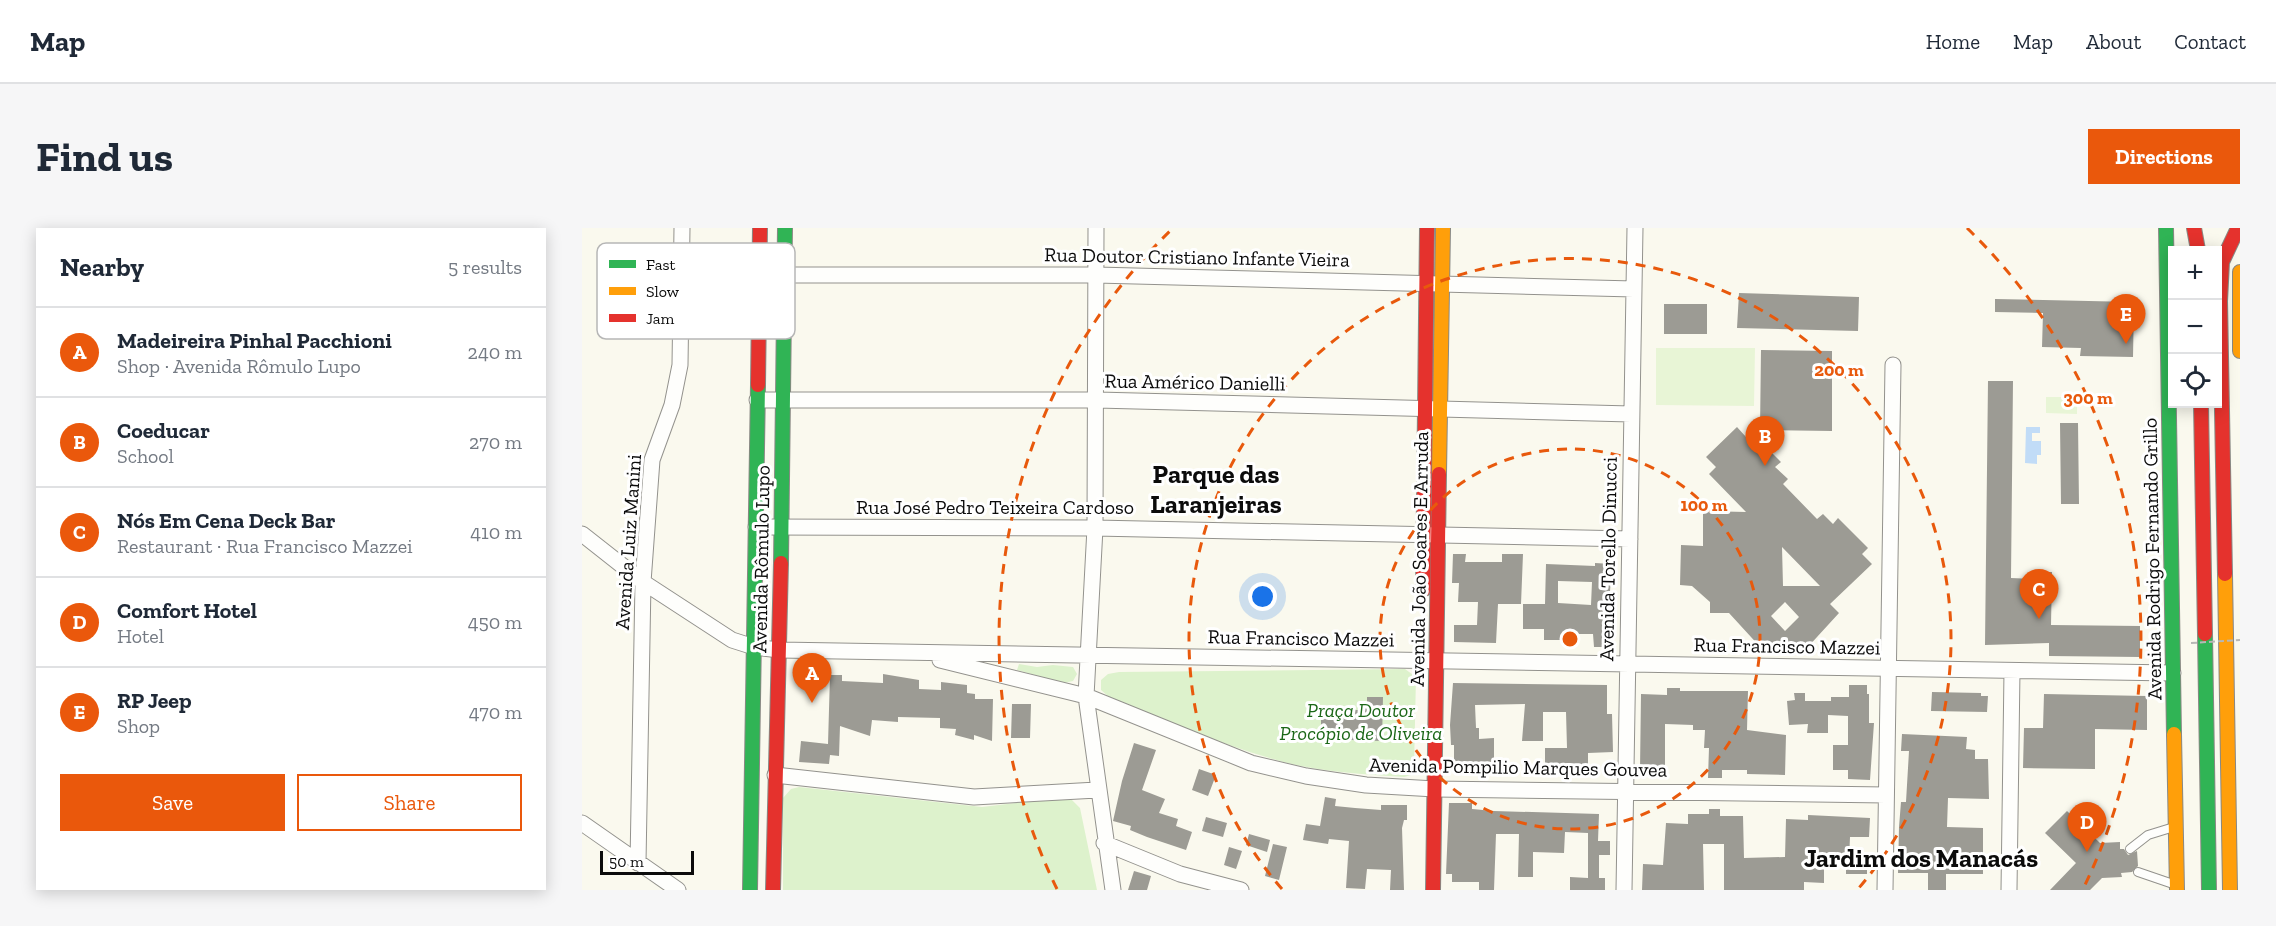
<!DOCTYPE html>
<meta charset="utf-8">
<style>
body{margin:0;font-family:"Zilla Slab",serif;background:#f6f6f7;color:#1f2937}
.controls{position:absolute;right:18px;top:18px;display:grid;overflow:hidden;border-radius:0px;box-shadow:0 3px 15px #0003}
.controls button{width:54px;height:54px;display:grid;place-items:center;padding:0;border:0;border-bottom:2px solid #e0e1e3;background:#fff;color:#1f2937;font:30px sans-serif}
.scale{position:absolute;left:18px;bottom:15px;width:94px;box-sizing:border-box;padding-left:6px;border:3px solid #0b0b0b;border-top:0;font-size:16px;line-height:21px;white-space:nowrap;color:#0b0b0b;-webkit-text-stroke:4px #fff;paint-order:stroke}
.you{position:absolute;left:681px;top:369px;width:21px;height:21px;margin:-15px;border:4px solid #fff;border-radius:50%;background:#1a73e8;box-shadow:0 0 0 9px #1a73e833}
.badge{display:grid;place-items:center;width:39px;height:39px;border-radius:50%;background:#ea580c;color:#fff;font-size:20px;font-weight:700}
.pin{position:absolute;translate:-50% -50px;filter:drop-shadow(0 2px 3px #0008)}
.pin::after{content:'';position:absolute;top:32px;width:21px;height:18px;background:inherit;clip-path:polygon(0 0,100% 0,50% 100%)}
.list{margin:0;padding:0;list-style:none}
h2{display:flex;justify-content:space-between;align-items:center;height:78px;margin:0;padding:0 24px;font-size:26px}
h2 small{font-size:20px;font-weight:400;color:#747a83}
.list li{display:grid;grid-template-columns:39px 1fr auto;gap:18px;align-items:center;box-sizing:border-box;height:90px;padding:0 24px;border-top:2px solid #e0e1e3}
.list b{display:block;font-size:22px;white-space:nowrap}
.list p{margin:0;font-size:20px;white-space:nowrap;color:#747a83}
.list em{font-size:20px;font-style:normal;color:#747a83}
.actions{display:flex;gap:12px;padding:18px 24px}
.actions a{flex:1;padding:14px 0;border:2px solid #ea580c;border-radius:0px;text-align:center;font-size:21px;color:#ea580c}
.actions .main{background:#ea580c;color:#fff}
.icon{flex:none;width:33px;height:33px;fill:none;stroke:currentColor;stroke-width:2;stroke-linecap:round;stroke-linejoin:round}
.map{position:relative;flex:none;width:1658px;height:662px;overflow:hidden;border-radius:0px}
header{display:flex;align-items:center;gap:36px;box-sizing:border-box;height:84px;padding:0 30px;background:#fff;border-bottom:2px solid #e0e1e3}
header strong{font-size:28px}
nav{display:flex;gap:33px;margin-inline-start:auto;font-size:21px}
.intro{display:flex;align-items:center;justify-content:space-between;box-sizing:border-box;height:144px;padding:0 36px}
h1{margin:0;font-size:42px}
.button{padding:15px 27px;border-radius:0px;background:#ea580c;color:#fff;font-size:21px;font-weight:700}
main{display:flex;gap:36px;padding:0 36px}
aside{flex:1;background:#fff;border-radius:0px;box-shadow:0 3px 15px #0003}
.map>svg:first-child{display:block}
</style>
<header>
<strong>Map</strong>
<nav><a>Home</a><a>Map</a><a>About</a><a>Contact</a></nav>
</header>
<div class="intro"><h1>Find us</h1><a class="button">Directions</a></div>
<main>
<aside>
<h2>Nearby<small>5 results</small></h2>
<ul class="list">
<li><span class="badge">A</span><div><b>Madeireira Pinhal Pacchioni</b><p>Shop · Avenida Rômulo Lupo</p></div><em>240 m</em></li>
<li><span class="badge">B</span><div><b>Coeducar</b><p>School</p></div><em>270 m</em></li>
<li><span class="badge">C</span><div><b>Nós Em Cena Deck Bar</b><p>Restaurant · Rua Francisco Mazzei</p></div><em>410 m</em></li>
<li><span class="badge">D</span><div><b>Comfort Hotel</b><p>Hotel</p></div><em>450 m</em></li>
<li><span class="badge">E</span><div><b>RP Jeep</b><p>Shop</p></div><em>470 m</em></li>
</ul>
<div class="actions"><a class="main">Save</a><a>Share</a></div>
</aside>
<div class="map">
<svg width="1658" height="662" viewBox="0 0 1658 662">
<rect width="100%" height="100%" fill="#faf9ee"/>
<path fill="#ddf2cc" d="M437,436L455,439L471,437L491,439L495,446L491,453L482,455L435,442Z
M823,441L834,449L832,539L829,547L822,549C778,546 734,544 691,531C635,515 582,492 528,470L519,462V452L526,446L537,444Z
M217,559L400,579L487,569L498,580L515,662H201V570L209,561Z"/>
<path fill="#e8f5d6" d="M1074,120H1173L1172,178L1074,177Z
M1464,169H1495V186L1464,185Z"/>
<path fill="#c1dcf7" d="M1444,199H1458V205H1450V213H1459V227H1455V236L1443,235Z"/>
<path fill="#9c9b94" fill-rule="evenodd" d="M1157,65L1277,69L1276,103L1155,100Z
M1413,71L1552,74L1551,129L1498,128L1499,120L1460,119L1461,85L1413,84Z
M1082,76H1125V106H1082Z
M1179,122L1250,123V203L1178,202Z
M1406,153H1431L1429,350L1455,351V344H1470L1469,397L1558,398V429L1467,428V415L1403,417Z
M1478,195H1496L1497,276H1479Z
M1155,199L1164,209L1169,204L1199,234L1193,239L1206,251L1201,256L1235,291L1241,286L1251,296L1256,290L1286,320L1280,326L1290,336L1248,376L1257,385L1224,421H1215L1202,410L1192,421H1180L1147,385H1128V374L1110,358L1098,357L1099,317L1121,318V283L1164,284L1127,246L1134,239L1124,229ZM1200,319L1238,358H1201ZM1203,374L1217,389L1203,403L1189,388Z
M871,326H884L883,334H920V326H941L939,376H916L914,415L872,414V397H895L896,374H876L877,355H870Z
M1013,335L1030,336L1026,390L1029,419H1012L1011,406H984V412H962V401H941V376H963L964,336L1013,338ZM976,353L1010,354L1009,377L976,375Z
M301,446L337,452V461L359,462V454L385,457V465L393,466V471H411L410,513L392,507V512L373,507L374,501L358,500V490L316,489V494L290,492L288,508L258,498L257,528L248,527L247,536L217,534L219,513L246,516L248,447H260V453L301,455Z
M871,455L1025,457V486H1030L1031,524L1006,525V541L986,542V538H963V520H985L984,484H961V513H940L943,476L893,477L894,500H897V511L912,510V538L872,539V517H869L868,497Z
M1267,457H1285V466H1287V495H1292L1288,552L1266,551V542H1251V517H1266V488L1246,487V505H1225L1226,496L1207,497L1205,473L1213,472L1212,465H1223V473H1249V469H1267Z
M1085,460H1098V463H1166L1165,502L1204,507L1203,547L1165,546V542H1140V550H1126L1127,520H1122L1123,502H1111V497L1083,496V542L1058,543L1059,466L1085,467Z
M1350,464L1399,465V468H1406L1405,484L1349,483Z
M1462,466L1565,468V502L1513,501V541L1441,540L1442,500H1461Z
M785,469H801L800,513L739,511V481L777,482V476L785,477Z
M430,476H449L448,510H429Z
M1320,506L1385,509L1384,521L1393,522V531H1406L1407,571L1366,570L1365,599L1401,600V646H1364V662H1346V645H1316L1317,599L1319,574H1324L1327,523H1319Z
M552,515L574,522L560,562L583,571L577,585L596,591L594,598L610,604L604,622L565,609L548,602L549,598L531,593L540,553Z
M617,541L634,547L626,568L610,562Z
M743,569L754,571L753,578L773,580L799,582V577H825V592H822L820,600L822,662H808L809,642L785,641L783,661L764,660L767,613L747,611L746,616L721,612L724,596L738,598Z
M867,575H890V581L912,583L1017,586L1016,613H1028V627H1017V650H1023V662H988V649L1006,650V605L983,604L982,625L951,624V649H936L937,606H914L912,662H897V654H870V646H864Z
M1127,581H1138V588H1161L1162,630L1203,629L1204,591L1226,592V587L1288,590L1287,609H1268L1267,633H1285V646H1264V634L1242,633V655L1222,654V662H1142V616H1121L1122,662H1060L1061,636L1081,637L1084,595L1106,596V586H1127Z
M1485,583L1518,615L1538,614V621H1542L1546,627L1555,623L1556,638L1550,644L1539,645L1540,649L1520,650L1508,662H1468L1494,635L1463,605Z
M624,589L645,595L641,609L620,603Z
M667,606L688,612L685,624L664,617Z
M691,616L705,619L697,652L683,648Z
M647,619L660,623L654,641L642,637Z
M552,643L569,648L565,662H546Z"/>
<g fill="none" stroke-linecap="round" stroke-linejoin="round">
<defs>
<path id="lane" d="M1548,621L1566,607L1592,599
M1556,644L1594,657"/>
<path id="street" d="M514,0L513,300L504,468L531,662
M177,47H514L1052,61
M175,172H515L1049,186
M174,299L513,300L1048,311
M0,306L61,354L150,412L172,419L197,422L1591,445
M358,432L504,468L669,535L724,548L784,557L853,561L1304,567
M193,547L392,569L515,562
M0,595L96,662
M522,615L598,646L659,662
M56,635L61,354L70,232L90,177L98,137L100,0
M1042,662L1053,0
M1303,662L1311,137
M1427,662L1430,443"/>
<path id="fast" d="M1584,0L1592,506
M199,335L203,0
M1623,406L1627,662
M168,662L176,157"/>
<path id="slow" d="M1658,44V123
M857,246L861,0
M1643,346L1648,662
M1592,506L1595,662"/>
<path id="jam" d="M1612,0L1616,22
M176,157L178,0
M1619,176L1623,406
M1643,346L1638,73L1640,34L1656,0
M841,362L845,0
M191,662L199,335
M851,662L857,246"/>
</defs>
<use href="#lane" stroke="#93928d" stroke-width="10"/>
<use href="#street" stroke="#93928d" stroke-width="17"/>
<use href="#fast" stroke="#898984" stroke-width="16"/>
<use href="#slow" stroke="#898984" stroke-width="16"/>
<use href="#jam" stroke="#898984" stroke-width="16"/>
<use href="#lane" stroke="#fefefc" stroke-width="8"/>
<use href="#street" stroke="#fefefc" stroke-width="15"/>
<use href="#fast" stroke="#30b455" stroke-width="14"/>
<use href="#slow" stroke="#ff9f0a" stroke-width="14"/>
<use href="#jam" stroke="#e5322d" stroke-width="14"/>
<path stroke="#b7b7b5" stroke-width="2" stroke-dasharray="6 3" stroke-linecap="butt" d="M1609,415L1658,412"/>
</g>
<g fill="none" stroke="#e8590c" stroke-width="3" stroke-dasharray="10 8">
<circle cx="988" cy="411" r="190"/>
<path d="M700 661A381 381 0 1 1 1276 661"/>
<path d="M475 661A571 571 0 0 1 591 0M1385 0A571 571 0 0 1 1501 661"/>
</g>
<g text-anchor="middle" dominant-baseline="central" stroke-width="6" stroke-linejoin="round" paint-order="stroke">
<g font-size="20" fill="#0b0b0b" stroke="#fff">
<text transform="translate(615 29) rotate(1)">Rua Doutor Cristiano Infante Vieira</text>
<text transform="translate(613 154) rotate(1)">Rua Américo Danielli</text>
<text x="413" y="279">Rua José Pedro Teixeira Cardoso</text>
<text transform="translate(46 314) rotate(-86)">Avenida Luiz Manini</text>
<text transform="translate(179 331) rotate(-89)">Avenida Rômulo Lupo</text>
<text transform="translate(837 331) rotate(-89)">Avenida João Soares E Arruda</text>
<text transform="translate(1026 331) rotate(-89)">Avenida Torello Dinucci</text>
<text transform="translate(1570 331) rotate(-91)">Avenida Rodrigo Fernando Grillo</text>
<text transform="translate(719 410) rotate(1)">Rua Francisco Mazzei</text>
<text transform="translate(1205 418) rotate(1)">Rua Francisco Mazzei</text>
<text transform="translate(936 539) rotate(1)">Avenida Pompilio Marques Gouvea</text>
</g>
<g font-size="20" font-style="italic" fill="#1b6717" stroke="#fff">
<text x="779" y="482">Praça Doutor<tspan x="779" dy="23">Procópio de Oliveira</tspan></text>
</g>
<g font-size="26" font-weight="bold" fill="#0b0b0b" stroke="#fff">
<text x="634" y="246">Parque das<tspan x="634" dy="30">Laranjeiras</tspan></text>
<text x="1339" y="630">Jardim dos Manacás</text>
</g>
</g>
<rect x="15" y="15" width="198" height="96" rx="9" fill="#fff" stroke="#b6b6b6" stroke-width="1.5"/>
<rect x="27" y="32" width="27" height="8" fill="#30b455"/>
<rect x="27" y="59" width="27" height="8" fill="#ff9f0a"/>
<rect x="27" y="86" width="27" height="8" fill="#e5322d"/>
<g font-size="16" fill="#0b0b0b">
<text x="64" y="42">Fast</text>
<text x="64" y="69">Slow</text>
<text x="64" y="96">Jam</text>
</g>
<circle cx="988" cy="411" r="9" fill="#e8590c" stroke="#fff" stroke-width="3"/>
<g font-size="18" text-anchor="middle" font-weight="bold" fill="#e8590c" stroke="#fff" stroke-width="6" stroke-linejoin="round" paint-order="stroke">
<text x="1257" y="148">200 m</text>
<text x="1506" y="176">300 m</text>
<text x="1122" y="283">100 m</text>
</g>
</svg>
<div class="controls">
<button>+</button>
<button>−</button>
<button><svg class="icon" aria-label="locate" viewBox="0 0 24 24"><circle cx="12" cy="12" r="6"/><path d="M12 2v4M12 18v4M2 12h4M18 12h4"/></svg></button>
</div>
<div class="scale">50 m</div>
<div class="you"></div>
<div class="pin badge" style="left:230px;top:475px">A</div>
<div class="pin badge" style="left:1183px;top:238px">B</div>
<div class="pin badge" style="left:1457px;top:391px">C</div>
<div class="pin badge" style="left:1505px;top:624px">D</div>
<div class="pin badge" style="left:1544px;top:116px">E</div>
</div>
</main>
